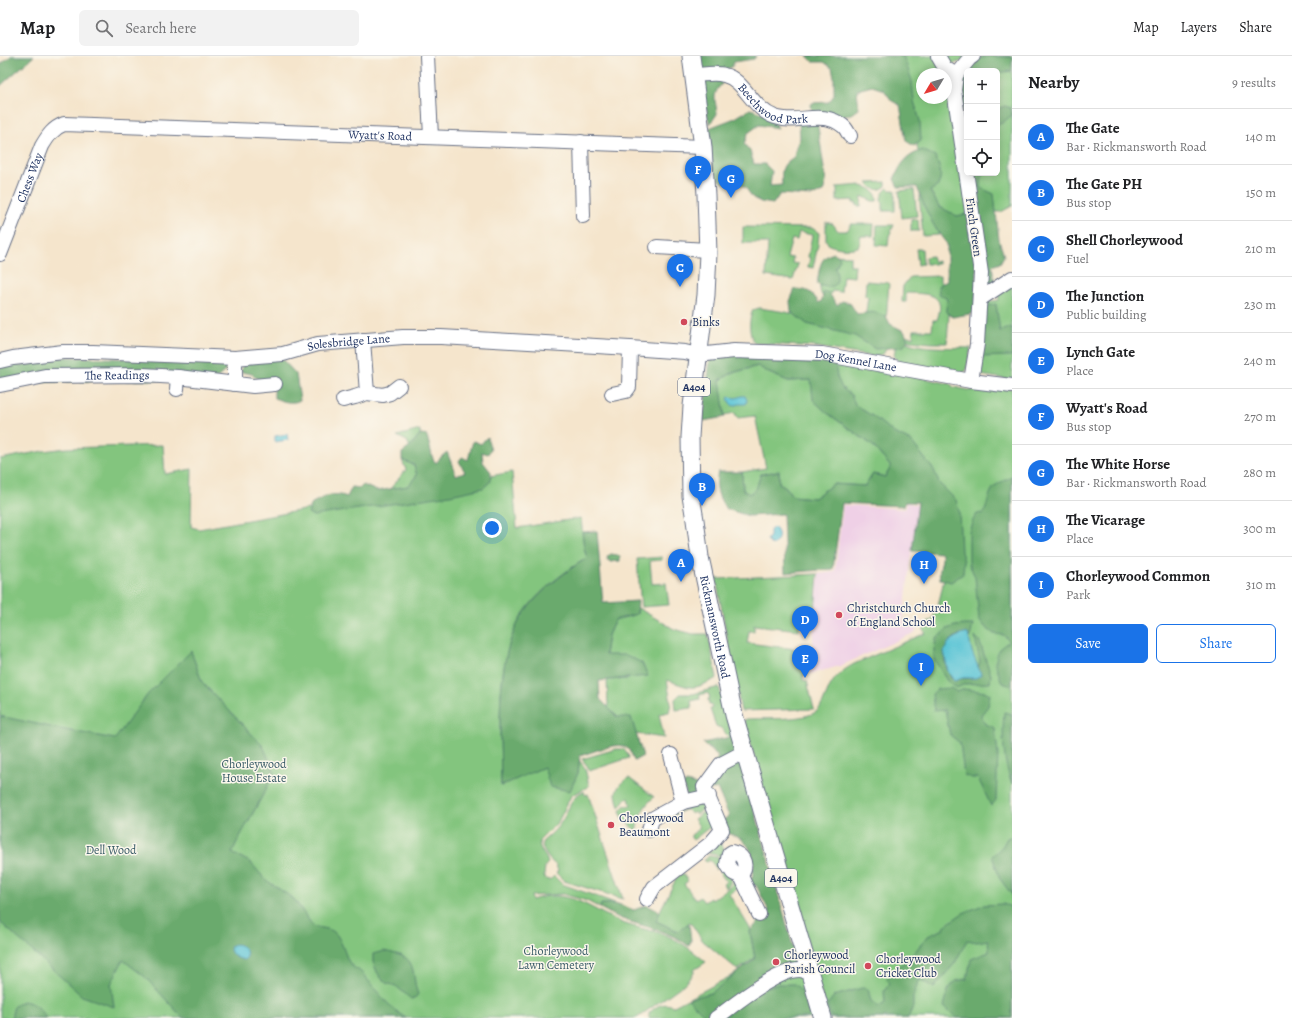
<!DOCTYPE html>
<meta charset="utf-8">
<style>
body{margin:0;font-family:Alegreya,serif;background:#f2f2f2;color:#202124}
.controls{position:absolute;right:12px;top:12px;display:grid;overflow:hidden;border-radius:6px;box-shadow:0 2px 10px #0003}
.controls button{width:36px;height:36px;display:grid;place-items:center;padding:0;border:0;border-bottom:1px solid #e0e0e0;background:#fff;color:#202124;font:20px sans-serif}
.compass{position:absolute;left:916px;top:12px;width:36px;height:36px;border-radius:50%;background:#fff;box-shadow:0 2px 10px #0003;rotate:232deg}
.you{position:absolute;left:492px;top:472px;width:14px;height:14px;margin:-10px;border:3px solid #fff;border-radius:50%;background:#1a73e8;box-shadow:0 0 0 6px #1a73e833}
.badge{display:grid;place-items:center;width:26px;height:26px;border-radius:50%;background:#1a73e8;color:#fff;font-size:13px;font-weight:700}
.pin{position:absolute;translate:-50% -33px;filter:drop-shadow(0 1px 2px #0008)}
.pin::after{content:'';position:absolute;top:21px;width:14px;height:12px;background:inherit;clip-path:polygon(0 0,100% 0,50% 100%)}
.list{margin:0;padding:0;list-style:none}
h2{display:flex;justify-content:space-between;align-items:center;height:52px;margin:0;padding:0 16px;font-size:17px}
h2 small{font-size:13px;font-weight:400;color:#757577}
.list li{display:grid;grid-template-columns:26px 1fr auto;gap:12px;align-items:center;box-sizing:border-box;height:56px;padding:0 16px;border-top:1px solid #e0e0e0}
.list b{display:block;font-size:15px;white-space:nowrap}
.list p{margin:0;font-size:13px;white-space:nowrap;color:#757577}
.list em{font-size:13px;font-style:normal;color:#757577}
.actions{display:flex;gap:8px;padding:12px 16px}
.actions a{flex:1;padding:9px 0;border:1px solid #1a73e8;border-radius:6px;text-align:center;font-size:14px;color:#1a73e8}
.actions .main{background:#1a73e8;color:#fff}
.icon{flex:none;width:22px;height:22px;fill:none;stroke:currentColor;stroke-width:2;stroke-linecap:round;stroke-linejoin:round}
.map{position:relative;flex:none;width:1012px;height:962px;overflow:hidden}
header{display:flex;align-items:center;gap:24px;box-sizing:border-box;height:56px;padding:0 20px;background:#fff;border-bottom:1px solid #e0e0e0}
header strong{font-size:19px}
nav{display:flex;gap:22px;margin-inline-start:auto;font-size:14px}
.search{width:280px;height:36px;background:#f2f2f2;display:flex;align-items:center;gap:10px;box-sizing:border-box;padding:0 14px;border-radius:6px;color:#757577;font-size:15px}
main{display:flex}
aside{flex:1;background:#fff}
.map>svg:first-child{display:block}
</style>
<header>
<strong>Map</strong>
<div class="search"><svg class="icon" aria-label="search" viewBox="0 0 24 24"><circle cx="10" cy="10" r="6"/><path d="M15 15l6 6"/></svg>Search here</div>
<nav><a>Map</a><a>Layers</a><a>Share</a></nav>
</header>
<main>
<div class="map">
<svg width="1012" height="962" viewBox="0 0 1012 962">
<rect width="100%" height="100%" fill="#fbf7ec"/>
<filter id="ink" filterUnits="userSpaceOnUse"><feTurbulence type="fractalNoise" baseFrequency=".025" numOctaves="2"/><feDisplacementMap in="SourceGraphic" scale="8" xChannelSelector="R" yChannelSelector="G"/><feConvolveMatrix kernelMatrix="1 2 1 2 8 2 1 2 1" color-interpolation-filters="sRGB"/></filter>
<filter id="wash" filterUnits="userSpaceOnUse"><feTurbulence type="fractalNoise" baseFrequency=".012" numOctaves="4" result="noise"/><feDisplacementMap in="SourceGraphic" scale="16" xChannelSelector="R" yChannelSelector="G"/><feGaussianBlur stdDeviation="0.9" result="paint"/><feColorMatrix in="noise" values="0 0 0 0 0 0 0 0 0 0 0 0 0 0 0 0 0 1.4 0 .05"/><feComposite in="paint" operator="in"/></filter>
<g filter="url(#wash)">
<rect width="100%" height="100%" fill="#f5e5cc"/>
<path fill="#efd0e6" d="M907,447L917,449L903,566L923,565L914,577L840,610L810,618L819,518L835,516L843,449L905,453Z"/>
<path fill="#83c57e" stroke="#4f7a6e" d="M882,0H935L942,18H922V42H946V36L953,63L970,157L956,161L940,152L921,119L910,36Z
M943,0H966L960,6L949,8Z
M982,0H1012V150L1001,156H994L971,117H997V15H967L966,12Z
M886,126V130C879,136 873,134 867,127Z
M861,129V130C870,131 878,137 877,145H872L862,140L861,150H857V147H853V144L837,145V131Z
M888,132L890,134H895V155H883V146L881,145C881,139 883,136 888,132Z
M914,133L917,160L902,162L899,135Z
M919,137L939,179L923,180Z
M918,163L919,175H911V164Z
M826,166L833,168L838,175H845L848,174L851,168H874L873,180H860V187L858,191C849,194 837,192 829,189L826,184Z
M877,169H894L889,180L888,190L876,189Z
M743,171L812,172L819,177L818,189L813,212L808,211L810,202L808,201L812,179L799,176L797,184L792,183L787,201L793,202L792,207L798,208L793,224L766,220L768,187H743Z
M916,193H922L923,208L918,209Z
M832,199L850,200V209H855L854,221L843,220L841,236L832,235L827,246C815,235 821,221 822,206Z
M932,200L934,206L938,205V208H926L925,201Z
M940,220V226L943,227L938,230L947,242L946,256L949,258L947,287H931L909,285L898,278L913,281L914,274H932L933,264H937C947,236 927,238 906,237V246H902L903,230L910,221Z
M866,225L889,227L886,265L865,262L868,241L865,240Z
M1012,226V285L985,289L981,247L999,244L998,232Z
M759,252L786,256L889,286L884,297L876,301L816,291L754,287C749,279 748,264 753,254Z
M897,278C900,282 903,284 907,286C920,293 955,291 971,292L966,315L962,317L903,307L896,304L894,301Z
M1012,286V324L980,319L977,317L979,301Z
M827,302L951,328L953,331L974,335L976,333L977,329L1012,333V962H828L744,664L747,663C763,662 806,665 817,655C822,651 824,643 827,637C832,623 841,615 854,608L926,577L923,574L928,565H932C944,537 946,510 948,480L832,334Z
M758,310L769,317L788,325L811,324L826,356L872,389L891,411L885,421L873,418L865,430L833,428L814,442L792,440L786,431L779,427V415L761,418L756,433L749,438L743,435L742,416L766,412L755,360L737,362L735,357L724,359L720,324L732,317Z
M420,374V378L410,391L407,385L397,380Z
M163,389L165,418L192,413L191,471L199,473L512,416L517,472L581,462L584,492L587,502C563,516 532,540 519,565C494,610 501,680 501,729L544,711L578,717L579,704L585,712L589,730L571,740L558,766L539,785C540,797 546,798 548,807L545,810L544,820L547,824L551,823L554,820L562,828L618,848H602L600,852L587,845L563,838L531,840L532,844C567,831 589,852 618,865C631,871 646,873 660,877C678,883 692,894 706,906L694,914V917L684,928L637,962H0V403L43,395L67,392Z
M402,404L414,409L417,419L408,430L390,433L406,414Z
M662,501V504L650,505L652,528L666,527L669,549L641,551L637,503Z
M818,518L815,557L801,556L799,574L754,569V575H749L747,587L797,593L796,605L809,607L807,619H803V624L807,625L814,653L741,655L716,523Z
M638,552L674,573L693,578H708L717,622C691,635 694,633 667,624L671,647L669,656L659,658L664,682L636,678L608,652L607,624L629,623L605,599L608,579L615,564L637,558Z
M719,631L734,687L721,672L716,670L710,653H712L711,649H709L708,643L710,642L708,637L699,639L700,643L691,645L692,652L676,654L675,643L680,638H693Z
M616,693H624L628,698L629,702L589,715L588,711L582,703Z
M629,722L654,741C642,752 640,759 636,775L623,763L620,755L622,752L625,749L626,750L631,749L629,742L624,744V746L619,751C618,747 616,741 616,737C617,731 623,724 629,722Z
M584,735L585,739L588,738L623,843L564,825L556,817L558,815L556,809C549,804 542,795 542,786C549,780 557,773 562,765C569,754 571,740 584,735Z
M701,746L707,750L696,759L694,756L692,758L687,754H684L672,761L670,759Z
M709,752L716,770L714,776L710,771L693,784L691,782V779L699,773V770L694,763Z
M720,787L724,793L722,800L707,797Z
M709,800L722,802V809L715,814L716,812L710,804L707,806L704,804Z
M723,813L732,823L729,829L726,832L723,828L726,825L719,816Z
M682,817L688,825L684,828L696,844L700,841L704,846L710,842L712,844L731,830L735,823L739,824L736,833L729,838L751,874L750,876L755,902L738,914L703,885L690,866L678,875L655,865L677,821Z
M797,905L812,962H649V957C658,949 662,946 674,950L733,919L753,906L789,910Z"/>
<path fill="#6aaa6d" stroke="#426c66" d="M11,0H34L0,30V9Z
M694,0H756L754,3L734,6L732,11L724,14L721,20L722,28C711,39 716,44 717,58L710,68C705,56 705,41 703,27C701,18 697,9 694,0Z
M807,0H901L904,2L912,25L914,45L920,65L921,85L914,90L906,85L900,49L892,45L884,34L872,30L857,34L859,53C844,65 831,60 812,58L811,47L829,46L834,39V22L832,12L824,6H813Z
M989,0L1012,1V15L997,17V15H967V98L960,25L966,12L980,2Z
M1005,50L1011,52L1012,59L1002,67L997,69V53Z
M750,53C761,56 774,61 778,72L759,69L748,77L744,88L750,95L754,108H765L772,115L770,130L782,129C781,114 781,109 794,101L796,91L800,82L799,67L817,64L826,126L823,136L811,140L780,138L773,148L761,146L753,142L745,131L736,127H724L713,121L709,72L735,62Z
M922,94L935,100C940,113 943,117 938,130L930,135L940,152H942L957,160L970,157L977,218L975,257L953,261L946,256L947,243L939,238L938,230L947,225V188C933,172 924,151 917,131H898L894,123C902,106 905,101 922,94Z
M971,117H982L981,132L994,138L999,184L1004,200L1000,207L992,210L995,227L983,233Z
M834,197L839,200L840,203L835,212C836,215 837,218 837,221C838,234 825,232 817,228C820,214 818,201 834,197Z
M795,233C809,234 811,235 819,247L822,244L824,236L829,237L837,249L842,245L850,247L857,258L874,256L886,260L890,268L904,275L908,284L903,291L875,293L855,280L807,268L791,256L790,245Z
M996,248L1000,275L1012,271V300L979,301L981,251Z
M736,299L835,306L837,321L842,332L851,339L856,350L874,361L894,377L911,385L934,414L939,427L956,444L959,455L961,496L964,505L963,518L951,526L940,523C938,511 943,508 942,497L912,495L918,446H905L904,450L842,447L833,513L785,517L783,458L749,460L726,453C718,441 714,430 718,416H742L743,434L749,438L756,433L761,418L779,415V427L786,431L792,440L814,442L833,428L865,430L873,418L885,421L891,411L872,389L826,356L813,344L811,324L788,325L769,317L758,310L732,317L720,324L725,361L703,365L710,303Z
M0,300L21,310L63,301L221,305L226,314L216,323L0,327Z
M280,301L296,318L300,344C292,349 283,345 274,342V333L261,326L252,318L241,316L243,305Z
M420,378L427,380L433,403L436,407L441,401L447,396L456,419L465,416L459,405L462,401L468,404L473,385L481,388L487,381L491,393L488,398L482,396L483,406L491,416L490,426L483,432L450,439L313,460L308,457L312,447C325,441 332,435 347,441L352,431L360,432L363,429L377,435L408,430L417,419L414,409L402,404V397L410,391Z
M1012,420V630L1002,627L995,607L999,593L1009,585L1004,579L994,578L985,571L979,563L975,521L969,508V476L972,466L977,458L984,457C988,448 988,437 995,430C999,426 1007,424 1012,420Z
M597,475L603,547L638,545L637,558L615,564L608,579L605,599H626L642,607L648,620L599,625L600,643L617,661H631L643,700L634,705C632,699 630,692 623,690C614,687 590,697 580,700L578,717L570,735L550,731L544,711L501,730C501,681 494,609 519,565C533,540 563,517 587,502L584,492L582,476Z
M611,498L618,499L620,501V505L610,506L607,502L608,500Z
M965,569H973L970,582L967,577C962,577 958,579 955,581C939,593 944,607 951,622C957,623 974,623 980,620L981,618L978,611L980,606L975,581L979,584L991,619L990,627L965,628L957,632L947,625L934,603V593L936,583L947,573L955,570Z
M191,595L202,626L263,690L275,717L236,788L232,797L250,806L266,824L294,843L313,870C319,872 329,872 334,876C342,883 344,897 349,906C353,913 359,913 363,918C378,936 386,949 406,962H183L144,920L123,904L111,928L114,951L82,940L0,866V660L60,673L115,683L148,638Z
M951,632L957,636L964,633L986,636L990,638L988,650L981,659L985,668L995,672L998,698L996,744L991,750L978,722H972L964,719L960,687L950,679L945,654L934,655L932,638L937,633Z
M1004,656L1012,658V728C1003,705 1002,681 1004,656Z
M734,680L797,905L707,962L688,943L711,937L755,903L750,875L769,855L756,829L750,831L747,821L752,822C756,802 751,783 729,778L723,764L729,760L717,732L687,742L683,728L687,726L699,730L718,701L703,687Z
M1012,780V839L1000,823L992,800L1002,791L1007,782Z
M601,848H618L634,854L647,849L660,856L656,865L678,875L689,867L691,884L689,890C670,875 645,871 622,863C615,860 607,856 600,852Z
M1003,848L1012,851V962H957L944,951L948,934L955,925L967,923L971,903L989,896L988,884L977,886L967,884L955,907L934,932L919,923L913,941V951L908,962H831L827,949L834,940L862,932L868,933L871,945L879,951L885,947L884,935L890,927L886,923L912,899L928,880L944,873L943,871L963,857L983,849Z
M384,895C391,897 400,898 406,902C416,909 413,928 418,938L415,942L411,943L396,930L386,927L381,922L377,916L373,906V898Z
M778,928H794L808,940L815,962H722L760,933Z
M23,945C34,947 39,950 45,960V962H11L14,950Z"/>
<path fill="#5ac4d5" stroke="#3a7a9a" d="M742,340H745L747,344L746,348H739L733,350L730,347L728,342L730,341L736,342Z
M287,378L288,384L275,386V380Z
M774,471C780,476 780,484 773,489L770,488L767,484L770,480V474Z
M963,577L968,578L972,596L981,618L980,620L977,622H963L954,625L948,616L944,595L949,586Z
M235,888C243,889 247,893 247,901L244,904C237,902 233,901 230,894L231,890Z"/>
</g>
<g filter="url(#ink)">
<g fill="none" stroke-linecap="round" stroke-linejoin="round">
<defs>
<g id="minor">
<path d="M427,0L431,81"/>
<path d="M938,0L945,12L956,19"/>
<path id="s1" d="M694,19C703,19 715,16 724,19C745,24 752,53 775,61C797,69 823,53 843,70C846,72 848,77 850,80"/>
<path d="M581,86L583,160"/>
<path d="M657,191L707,194"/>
<path id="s2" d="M0,198L42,90C48,80 53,72 64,68L703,91"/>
<path d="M980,243L1012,222"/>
<path d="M363,284L367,337"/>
<path d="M235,302V328"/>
<path id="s3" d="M0,305L13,302L63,296H93L235,302L283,298L318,288L403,281H441L630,292L685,296L698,299L734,295L822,298L971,325L1012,330"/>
<path d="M971,325L977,288L981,217L954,34L956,19L969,3L973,0"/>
<path id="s4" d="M0,329L45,320L143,319L178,321L253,330L275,328"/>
<path d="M177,333L178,321"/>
<path d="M612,338L626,335L629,331L630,292"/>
<path d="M343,344L355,341L367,337L383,339L390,337L399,330"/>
<path d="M671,699L683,746"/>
<path d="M649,774L652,763L683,746L709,740"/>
<path d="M732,796C742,798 747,806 743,816L737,819L733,817L727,808L729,798Z"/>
<path d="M740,818L759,858"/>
<path d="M647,843L654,831L711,787L722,774L704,731L721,708L744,696"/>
<path d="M716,962C734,949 778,913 800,914C803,914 807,916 809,917"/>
</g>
<g id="major">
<path id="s5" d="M691,0L703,91L706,139L708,197L706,239L692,350L690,381L691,440L695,464L700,501L734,659L823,962"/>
</g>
</defs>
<use href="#minor" stroke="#676f84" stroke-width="16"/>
<use href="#major" stroke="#676f84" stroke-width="19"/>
<use href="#minor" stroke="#fff" stroke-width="14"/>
<use href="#major" stroke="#fff" stroke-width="17"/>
</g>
</g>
<g fill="#d1495b" stroke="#fbf7ec" stroke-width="1.5">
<circle cx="684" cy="266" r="4"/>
<circle cx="839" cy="559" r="4"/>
<circle cx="611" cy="769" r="4"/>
<circle cx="776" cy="906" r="4"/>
<circle cx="868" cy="910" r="4"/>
</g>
<g text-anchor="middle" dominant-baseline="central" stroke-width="3" stroke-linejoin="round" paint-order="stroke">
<g fill="#fbf7ec" stroke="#5e6b89" stroke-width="1">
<rect x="678" y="322" width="32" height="18" rx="3"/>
<rect x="765" y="813" width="32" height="18" rx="3"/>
</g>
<g font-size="11" font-weight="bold" fill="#1b2f5e">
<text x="694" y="331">A404</text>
<text x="781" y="822">A404</text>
</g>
<g font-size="12" fill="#1b2f5e" stroke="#fbf7ec">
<text stroke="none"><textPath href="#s1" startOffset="90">Beechwood Park</textPath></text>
<text stroke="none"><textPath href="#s2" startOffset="464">Wyatt's Road</textPath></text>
<text stroke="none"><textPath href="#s2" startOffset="82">Chess Way</textPath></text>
<text transform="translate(974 171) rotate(82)">Finch Green</text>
<text stroke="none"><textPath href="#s3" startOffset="351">Solesbridge Lane</textPath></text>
<text stroke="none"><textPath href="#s3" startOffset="860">Dog Kennel Lane</textPath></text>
<text stroke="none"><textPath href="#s4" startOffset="118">The Readings</textPath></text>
<text stroke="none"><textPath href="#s5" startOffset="575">Rickmansworth Road</textPath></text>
</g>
<g font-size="12" fill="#1b2f5e" stroke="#fbf7ec" text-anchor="start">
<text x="692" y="266">Binks</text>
<text x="847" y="552">Christchurch Church<tspan x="847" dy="14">of England School</tspan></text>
<text x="619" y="762">Chorleywood<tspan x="619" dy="14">Beaumont</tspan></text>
<text x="784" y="899">Chorleywood<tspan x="784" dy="14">Parish Council</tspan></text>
<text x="876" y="903">Chorleywood<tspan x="876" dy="14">Cricket Club</tspan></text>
</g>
<g font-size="12" fill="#3a5c68" stroke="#fbf7ec">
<text x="254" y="708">Chorleywood<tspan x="254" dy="14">House Estate</tspan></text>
<text x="111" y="794">Dell Wood</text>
<text x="556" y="895">Chorleywood<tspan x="556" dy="14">Lawn Cemetery</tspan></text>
</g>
</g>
</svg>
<div class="controls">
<button>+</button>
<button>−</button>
<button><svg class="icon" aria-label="locate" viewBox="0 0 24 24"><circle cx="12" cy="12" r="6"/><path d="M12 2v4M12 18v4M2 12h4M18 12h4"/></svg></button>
</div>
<svg class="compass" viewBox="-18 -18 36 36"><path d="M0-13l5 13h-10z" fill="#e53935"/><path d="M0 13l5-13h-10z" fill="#757577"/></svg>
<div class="you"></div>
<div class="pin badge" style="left:681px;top:526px">A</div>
<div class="pin badge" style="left:702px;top:450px">B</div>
<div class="pin badge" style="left:680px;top:231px">C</div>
<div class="pin badge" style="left:805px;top:583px">D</div>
<div class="pin badge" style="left:805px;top:622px">E</div>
<div class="pin badge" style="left:698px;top:133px">F</div>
<div class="pin badge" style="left:731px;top:142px">G</div>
<div class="pin badge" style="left:924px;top:528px">H</div>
<div class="pin badge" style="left:921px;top:630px">I</div>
</div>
<aside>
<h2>Nearby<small>9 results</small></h2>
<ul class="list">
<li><span class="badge">A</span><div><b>The Gate</b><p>Bar · Rickmansworth Road</p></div><em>140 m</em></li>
<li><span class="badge">B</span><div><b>The Gate PH</b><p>Bus stop</p></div><em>150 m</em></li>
<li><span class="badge">C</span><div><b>Shell Chorleywood</b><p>Fuel</p></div><em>210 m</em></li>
<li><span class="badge">D</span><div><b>The Junction</b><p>Public building</p></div><em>230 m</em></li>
<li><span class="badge">E</span><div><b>Lynch Gate</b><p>Place</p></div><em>240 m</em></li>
<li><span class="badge">F</span><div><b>Wyatt's Road</b><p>Bus stop</p></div><em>270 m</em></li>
<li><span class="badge">G</span><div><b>The White Horse</b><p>Bar · Rickmansworth Road</p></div><em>280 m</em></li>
<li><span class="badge">H</span><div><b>The Vicarage</b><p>Place</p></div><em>300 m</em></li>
<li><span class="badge">I</span><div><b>Chorleywood Common</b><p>Park</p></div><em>310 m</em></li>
</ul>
<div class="actions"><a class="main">Save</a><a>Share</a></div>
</aside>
</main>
